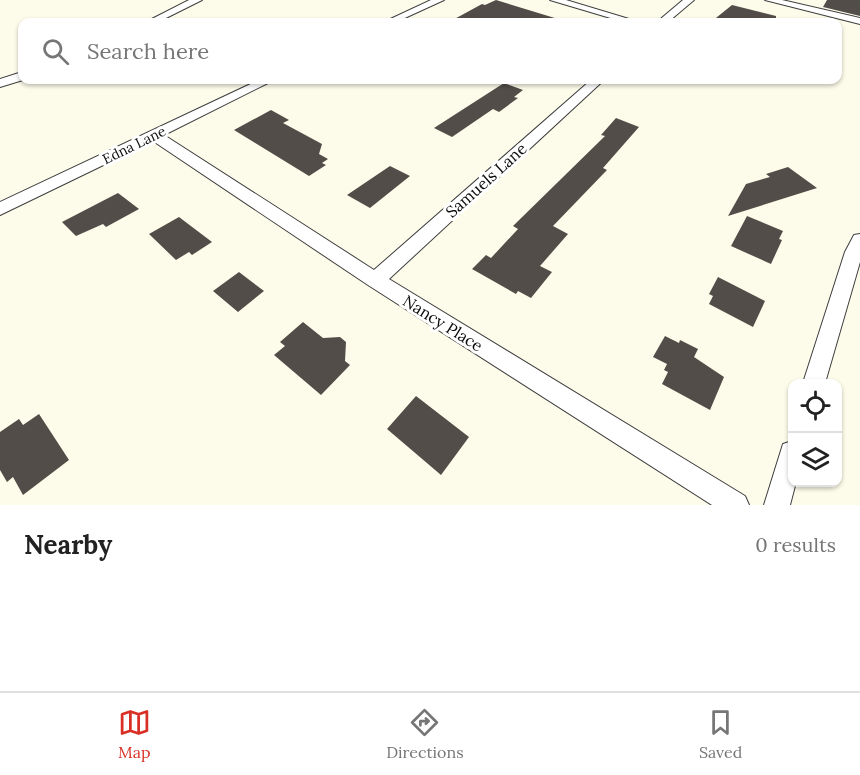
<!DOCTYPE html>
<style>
body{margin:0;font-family:Lora,serif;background:#f2f2f2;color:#222}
.controls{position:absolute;right:18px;bottom:18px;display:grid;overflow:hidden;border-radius:12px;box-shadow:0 2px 4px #0004}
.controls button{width:54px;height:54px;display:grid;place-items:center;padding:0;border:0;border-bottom:2px solid #e0e0e0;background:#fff;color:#222;font:30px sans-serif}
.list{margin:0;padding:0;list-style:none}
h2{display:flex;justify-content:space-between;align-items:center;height:78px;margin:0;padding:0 24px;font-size:26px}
h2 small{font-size:20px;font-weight:400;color:#767676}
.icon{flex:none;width:33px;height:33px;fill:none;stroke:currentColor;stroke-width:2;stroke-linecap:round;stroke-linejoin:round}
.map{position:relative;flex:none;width:860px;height:505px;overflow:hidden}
.search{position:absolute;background:#fff;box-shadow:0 2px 4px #0004;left:18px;right:18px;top:18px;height:66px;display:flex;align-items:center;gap:15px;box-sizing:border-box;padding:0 21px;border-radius:12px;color:#767676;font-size:22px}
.sheet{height:186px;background:#fff}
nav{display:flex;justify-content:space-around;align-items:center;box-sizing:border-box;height:84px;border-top:2px solid #e0e0e0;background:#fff;font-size:16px;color:#767676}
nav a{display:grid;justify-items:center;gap:3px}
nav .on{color:#d93025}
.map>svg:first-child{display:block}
</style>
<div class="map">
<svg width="860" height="505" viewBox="0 0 860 505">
<rect width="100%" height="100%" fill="#fdfcea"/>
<path fill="#524d48" d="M496,0L558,19L557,22H449L482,4L485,5Z
M827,0H860V16L823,7Z
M732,5L776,16V22H711Z
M504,83L523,90L514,97L518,98L499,112L493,109L452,137L434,128Z
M271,110L289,120L283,123L322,144L319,154L328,159L322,163L326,165L309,176L234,130Z
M616,118L639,127L603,168L607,170L553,226L568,234L540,266L552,272L531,298L518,291L516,294L472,269L486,255L491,258L518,229L513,226L605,136L601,135Z
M390,166L410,176L370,208L347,195Z
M788,167L817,188L728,216L746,184L770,177L766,174Z
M118,193L139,209L106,227L103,224L76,236L62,222Z
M747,216L783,231L779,239L782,240L771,264L731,246Z
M179,217L212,242L192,255L189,252L176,260L149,234Z
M239,272L264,291L238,312L213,291Z
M718,277L765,301L753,327L709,304L713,296L709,294Z
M303,322L323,338L340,337L346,342L345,361L350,365L321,395L274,355L285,346L280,342Z
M665,336L679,343L680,340L698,349L694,357L724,377L710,410L662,384L668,372L664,370L667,364L653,357Z
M416,396L469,437L441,475L387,429Z
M39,414L69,460L23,495L13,477L7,482L0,470V432L19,419L23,425Z"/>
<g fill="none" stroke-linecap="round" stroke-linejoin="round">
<defs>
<path id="street" d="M189,0H202L158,22H146Z
M431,0H444L396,22H384Z
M550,0H566L639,22H624Z
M683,0H694L668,22H657Z
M765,0H782L860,18V24Z
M22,72L23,80L0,87V79Z
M259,80H274L164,135L374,270L591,80H604L389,279L745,496L749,505H712L368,285L153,141L0,215V202Z
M860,234V262L825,383H803L845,252L854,235Z
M792,441V482H796L790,505H764L783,444Z"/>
</defs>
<use href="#street" stroke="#3e3e3e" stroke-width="2"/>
<use href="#street" fill="#fff" fill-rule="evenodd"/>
</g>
<g text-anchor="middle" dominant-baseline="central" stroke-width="6" stroke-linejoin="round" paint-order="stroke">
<g font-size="14" fill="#0b0b0b" stroke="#fff">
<text transform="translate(134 145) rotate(-26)">Edna Lane</text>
</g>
<g font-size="16" fill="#0b0b0b" stroke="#fff">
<text transform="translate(486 180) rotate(-42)">Samuels Lane</text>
<text transform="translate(443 323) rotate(32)">Nancy Place</text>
</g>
</g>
</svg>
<div class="controls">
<button><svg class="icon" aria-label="locate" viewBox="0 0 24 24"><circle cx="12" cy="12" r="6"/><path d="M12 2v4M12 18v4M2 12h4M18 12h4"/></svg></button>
<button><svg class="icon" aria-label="layers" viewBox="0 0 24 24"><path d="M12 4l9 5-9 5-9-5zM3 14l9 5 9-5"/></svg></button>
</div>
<div class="search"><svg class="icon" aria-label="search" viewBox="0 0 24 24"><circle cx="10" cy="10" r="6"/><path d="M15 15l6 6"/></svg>Search here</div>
</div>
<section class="sheet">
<h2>Nearby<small>0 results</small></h2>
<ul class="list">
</ul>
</section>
<nav>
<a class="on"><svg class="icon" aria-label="map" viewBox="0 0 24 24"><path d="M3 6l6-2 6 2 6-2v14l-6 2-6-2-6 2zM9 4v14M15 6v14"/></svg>Map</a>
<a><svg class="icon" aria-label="directions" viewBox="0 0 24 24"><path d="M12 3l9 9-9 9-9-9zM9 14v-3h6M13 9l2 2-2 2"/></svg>Directions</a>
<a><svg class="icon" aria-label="saved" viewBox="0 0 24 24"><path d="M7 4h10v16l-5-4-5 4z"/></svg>Saved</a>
</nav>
